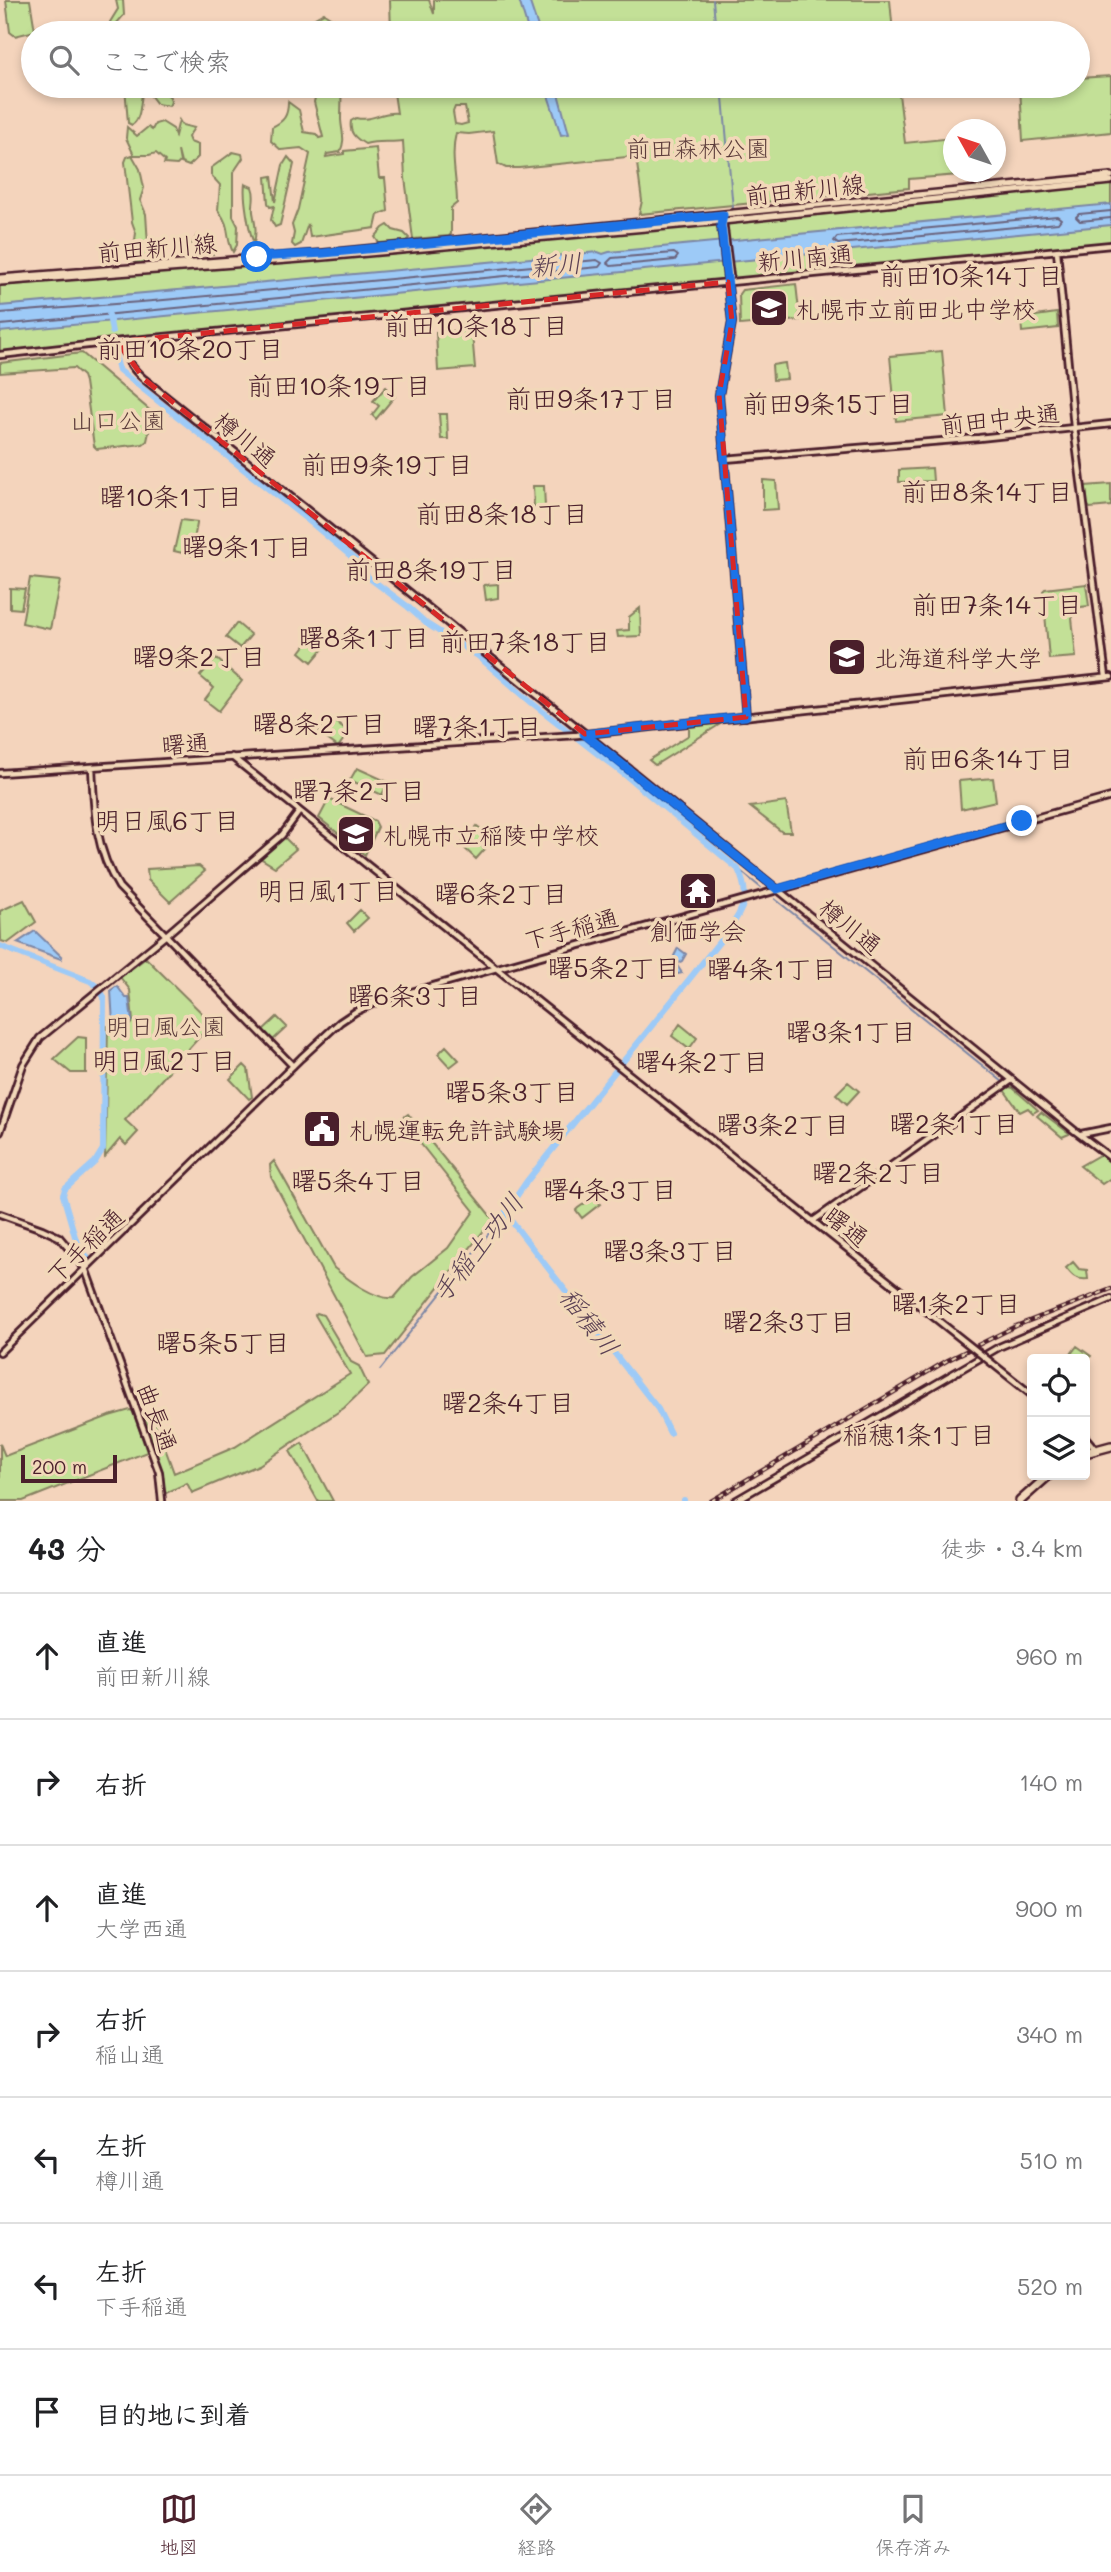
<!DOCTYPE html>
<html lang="ja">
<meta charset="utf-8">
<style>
body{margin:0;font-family:Mali,"Klee One",sans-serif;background:#f2f2f2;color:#202124}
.controls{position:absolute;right:21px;bottom:21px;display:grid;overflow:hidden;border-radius:7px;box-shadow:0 4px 10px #0003}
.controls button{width:63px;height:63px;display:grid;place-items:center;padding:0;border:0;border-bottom:2px solid #e0e0e0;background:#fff;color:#202124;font:35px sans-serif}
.compass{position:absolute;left:943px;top:119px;width:63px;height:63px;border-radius:50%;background:#fff;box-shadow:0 4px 10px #0003;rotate:310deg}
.scale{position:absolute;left:21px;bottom:18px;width:96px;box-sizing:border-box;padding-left:7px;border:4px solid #4a1f2b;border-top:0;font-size:19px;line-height:24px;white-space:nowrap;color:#4a1f2b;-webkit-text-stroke:5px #f2d8b9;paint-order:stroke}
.stop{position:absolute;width:21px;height:21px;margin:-16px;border:5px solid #1a73e8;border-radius:50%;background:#fff}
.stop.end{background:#1a73e8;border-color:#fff;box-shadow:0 2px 7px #0008}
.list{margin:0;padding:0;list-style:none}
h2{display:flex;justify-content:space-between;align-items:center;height:91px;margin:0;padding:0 28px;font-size:30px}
h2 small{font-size:23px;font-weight:400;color:#757577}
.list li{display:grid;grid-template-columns:46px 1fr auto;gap:21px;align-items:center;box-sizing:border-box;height:126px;padding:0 28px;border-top:2px solid #e0e0e0}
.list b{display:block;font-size:26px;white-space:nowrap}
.list p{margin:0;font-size:23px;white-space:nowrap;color:#757577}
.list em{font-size:23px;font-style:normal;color:#757577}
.icon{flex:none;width:38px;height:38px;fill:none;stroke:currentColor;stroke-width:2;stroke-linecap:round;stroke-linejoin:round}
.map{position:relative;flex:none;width:1111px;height:1501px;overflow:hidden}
.search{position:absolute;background:#fff;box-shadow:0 4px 10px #0003;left:21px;right:21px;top:21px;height:77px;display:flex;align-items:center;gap:18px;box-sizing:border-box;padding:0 24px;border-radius:38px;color:#757577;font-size:26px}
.sheet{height:973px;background:#fff}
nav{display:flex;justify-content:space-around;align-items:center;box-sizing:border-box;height:98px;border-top:2px solid #e0e0e0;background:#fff;font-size:19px;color:#757577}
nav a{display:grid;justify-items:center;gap:4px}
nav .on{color:#4a1f2b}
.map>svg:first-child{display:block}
</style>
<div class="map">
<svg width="1111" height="1501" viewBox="0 0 1111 1501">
<rect width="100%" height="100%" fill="#f4d4bc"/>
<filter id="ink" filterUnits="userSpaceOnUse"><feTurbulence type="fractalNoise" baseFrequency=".0143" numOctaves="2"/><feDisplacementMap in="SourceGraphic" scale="14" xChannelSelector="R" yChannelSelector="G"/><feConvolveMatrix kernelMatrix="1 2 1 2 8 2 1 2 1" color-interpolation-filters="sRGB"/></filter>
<g filter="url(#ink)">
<path fill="#c3e097" stroke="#868061" stroke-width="2" fill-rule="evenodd" d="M6,0H30L35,31L15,36L10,32Z
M116,0H123L124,15L116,24L124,26L122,29L110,27V22L118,9Z
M390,0H429L434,14V0H890L893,33H391Z
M324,13L341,24L343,33H319L315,18Z
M1111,76V132L1023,141L1020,86H1078V78Z
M125,86H159L170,97L171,102L169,106L157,104L150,95L142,94C140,104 141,119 132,125L128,123Z
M318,86H341C342,97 341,109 341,120C342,134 346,139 340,152L327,154L326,157L344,154V151L376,148L379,178H385L388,211L378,215L375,228L310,237L308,224L301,244L295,247L292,244L294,233L292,225L298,209L310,154L301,148L281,150L271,141L272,127C284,121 288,116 288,102L299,110L304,132L316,134L319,138L323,137L314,102Z
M393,86H442L443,88L445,86H898L905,143L953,138L954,172H970L971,174L909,179V188L639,214L642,201L636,156L519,168H506L498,164L493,131L469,134L456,133C450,156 457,180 457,203L451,208V234L449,236L413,239L405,178L403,141C389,143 379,140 365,144C355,138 349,133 351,121L356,118C371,122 382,111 397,113ZM455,107H465L468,123L461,125L455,124L453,112Z
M179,120L182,125L194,128L188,137L190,142L198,145V157L189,166L181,163L178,151L180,162L177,165L164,164L165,161L156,153L149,155H134L126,138L127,127L137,136L148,127L152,130L155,124L162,122L173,129L175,136Z
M233,152L242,154L243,158L233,173V216L238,226L237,245L233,252C225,237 232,228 218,210L220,185L211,175V168Z
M132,155L140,169L144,188L140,200L146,214L149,260L141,263L135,262L129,246L135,240L136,233L132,222L125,162L127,157Z
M288,157L294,164L280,225L275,227L271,220L274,206L270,207L268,203L266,177L272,176L275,202L283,165Z
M245,184L252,187C256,197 252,203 253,212C255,223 257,231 254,243C249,233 243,196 245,184Z
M1111,184V243L0,353V286L473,246Z
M388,225L393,230L404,233L409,238L406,241L379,243L375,237L383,228Z
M197,235C205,239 213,244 213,254L196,252L192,244Z
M796,284L800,320L740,325L739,294L742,290Z
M1057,313L1058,328L1022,332L1021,318Z
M467,330L472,333L475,368L438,371L436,332Z
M942,351L948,416L896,421L890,356Z
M82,353L153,413L147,441L143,444L97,449L94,446L85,382L83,376L74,368L0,373V363Z
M785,363L787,379L773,380L772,365Z
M386,387L395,396L376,419L372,415L379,406L373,401Z
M439,414H447L448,439H441Z
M932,468L933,481L899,482V470Z
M763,480L776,481L778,509L763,510Z
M1111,484V506L1090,508L1087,504L1085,486Z
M533,486H544L545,507H534Z
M181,520L197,522V524L191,555L174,551Z
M30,578L60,581L50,629L22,623Z
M498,584V598L486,600L484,585Z
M1086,584L1089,606L1071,608L1076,657L1049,659L1043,591L1045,589Z
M10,588L25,589L21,609L10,608Z
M640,608L641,636L618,637L617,631L629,630V617Z
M237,623L251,635L240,648L226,637Z
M310,639L323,649L312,662L300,652Z
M216,658L242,681L219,711L205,700L214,688L200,676Z
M330,717L349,732L338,747L319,733Z
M722,723L655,765L649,760L689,735V727Z
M357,768L388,782L382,795L350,780Z
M993,778L996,801L961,809L959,781Z
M329,799L375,821L378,827L365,855L319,818Z
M786,802L791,832H782L750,807Z
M477,826L486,833L479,843L485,849L476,859L461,845Z
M282,835L296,849L275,867L257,856Z
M199,866L205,871L170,902L148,880L147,869Z
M24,900L36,922L8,943L1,941L0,911Z
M360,910L368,918L354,931L347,923Z
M146,958L212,1023L125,1120L138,1132L126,1145L120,1139L105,1157L108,1026L128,1027L133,1021L130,990L120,977Z
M277,1017L287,1027L273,1040L263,1030Z
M680,1024L697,1038L689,1049L672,1036Z
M78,1037L86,1038V1073H71L54,1059Z
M446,1046L459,1060L450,1067L438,1054Z
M244,1065L248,1069L252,1097L249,1099L230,1079Z
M848,1082L859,1091L847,1104L836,1094Z
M1009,1087L1013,1088L1038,1110L1033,1113L1028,1108L1020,1112L1004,1090Z
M1041,1112L1069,1133V1134L1062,1137L1037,1116Z
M408,1114L493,1219L385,1355L367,1357L271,1177L270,1165L274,1161L334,1268C349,1280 375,1300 394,1298L412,1277L448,1248L474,1211L401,1119Z
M1101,1154L1111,1160V1178L1102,1184L1080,1166Z
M594,1197L600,1204L582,1218L576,1210L578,1208Z
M1073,1262L1079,1269L1087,1270L1088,1279C1076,1280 1073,1277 1066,1268Z
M317,1313L323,1315L351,1362L359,1366L368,1385L344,1408L259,1465L192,1493L187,1483L166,1493L144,1415L152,1412L174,1473L235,1447L350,1374L315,1315Z
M1077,1346L1091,1356L1085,1365V1359H1067Z
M130,1410L133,1411L147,1452L23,1501H0V1444L5,1456L109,1416Z
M302,1443L333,1501H318L290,1451Z"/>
<path fill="#9dcaf7" stroke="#7c86a5" stroke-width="2" d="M519,0H529L540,33H529Z
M545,86H556L569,134L561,135Z
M1111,204V225L0,332V306L598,252L603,254L609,252Z
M35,931L62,957L61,959L17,943Z
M678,948L686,954L682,961L676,964L682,973L678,974L668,965L675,961L674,956Z
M117,986L126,998H129L132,1021L128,1025L113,1024L111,990Z"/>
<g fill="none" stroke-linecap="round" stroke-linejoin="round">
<path stroke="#6b637d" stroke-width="2" d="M1111,211L1079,214L1076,217L1080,221L1111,218
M1057,216L1061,219L1058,223L838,244L834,241L837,237Z
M674,253L678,256L675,260L611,266L607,263L612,258Z
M0,313L153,301L597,260L602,263L599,267L0,325"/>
<path stroke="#7c86a5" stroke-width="2" d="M713,0L716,33
M722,86L733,209
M738,869L760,887
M775,899L1003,1082
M380,1370L505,1213"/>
<path stroke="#9dcaf7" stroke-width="6" d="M109,315L112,332
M113,347L119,370L315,526L359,563L368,577L407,606L427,624L478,656L532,703L630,779L738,869C751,897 744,907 728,931L527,1181L505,1213L658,1409L670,1433
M0,946L90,981L99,988L104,997L103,1149L95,1162L65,1189L63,1195L76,1240L87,1257
M684,1500V1501"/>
<defs>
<path id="secondary" d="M723,221L721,225L732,322L719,395L746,717
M723,221L730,276L728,281
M1057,251L1074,427L1106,677
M123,341C125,358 131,368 144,379L628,768L1075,1131L1111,1158
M0,355L123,341L1111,245
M725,459L979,438L1111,424
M232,757L819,1226
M92,767C94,811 95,849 119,887L293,1066
M0,773L577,735L1111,677
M0,1132L23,1065L40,1038L165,936L282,835L299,812
M1081,1134L1111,1128
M0,1214L42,1229L59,1237L85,1268L159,1472L162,1501
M813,1221L1012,1080
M0,1352L301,1058L340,1022L355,1012L379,1001L1111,797
M1085,1437L1095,1449
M735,1501L999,1347L1111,1299"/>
<path id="primary" d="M0,278L324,253L1111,176
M0,282L313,258L723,221L1111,181"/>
<path id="highway" d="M1085,1453L1111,1446
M1020,1501L1049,1475"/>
</defs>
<use href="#secondary" stroke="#4a1f2b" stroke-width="10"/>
<use href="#primary" stroke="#4a1f2b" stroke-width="10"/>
<use href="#highway" stroke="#4a1f2b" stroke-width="12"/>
<use href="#secondary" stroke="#f2d8b9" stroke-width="4.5"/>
<use href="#primary" stroke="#f2d8b9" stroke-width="5"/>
<use href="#highway" stroke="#f2d8b9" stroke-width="7"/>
<defs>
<path id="rail" d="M711,1501L948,1360L1016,1326L1111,1289"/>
</defs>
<use href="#rail" stroke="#4a1f2b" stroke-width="4.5"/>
<use href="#rail" stroke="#f2d8b9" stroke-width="2" stroke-dasharray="5" stroke-linecap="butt"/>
<defs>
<path id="secondary-bridge" d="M819,1226L1032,1395"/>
</defs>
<use href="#secondary-bridge" stroke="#4a1f2b" stroke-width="10" stroke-linecap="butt"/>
<use href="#secondary-bridge" stroke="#f2d8b9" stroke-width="4.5"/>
</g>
</g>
<g fill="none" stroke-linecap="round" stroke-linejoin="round" filter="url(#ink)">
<path stroke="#1a73e8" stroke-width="9" d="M257,257L324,253L723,215L721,225L732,322L719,395L746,716L584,734L777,889L1022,821"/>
</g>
<path fill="none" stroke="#d62828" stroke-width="5" stroke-dasharray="14 9" stroke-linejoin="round" d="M728,282L732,322L719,395L746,717L585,734L144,379L124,351L123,341Z"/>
<defs>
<symbol id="school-square" viewBox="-11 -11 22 22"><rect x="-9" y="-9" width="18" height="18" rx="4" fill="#4a1f2b" stroke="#f2d8b9"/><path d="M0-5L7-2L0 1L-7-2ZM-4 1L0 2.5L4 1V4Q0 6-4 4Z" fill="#fff"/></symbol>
<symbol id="university-square" viewBox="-11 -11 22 22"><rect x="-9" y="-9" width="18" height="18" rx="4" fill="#4a1f2b" stroke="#f2d8b9"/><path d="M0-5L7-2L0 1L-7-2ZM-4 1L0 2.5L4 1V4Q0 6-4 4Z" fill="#fff"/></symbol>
<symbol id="temple-square" viewBox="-11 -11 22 22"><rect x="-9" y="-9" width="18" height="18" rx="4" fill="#4a1f2b" stroke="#f2d8b9"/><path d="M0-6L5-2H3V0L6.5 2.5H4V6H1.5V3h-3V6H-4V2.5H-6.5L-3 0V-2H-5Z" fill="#fff"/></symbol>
<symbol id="civic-square" viewBox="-11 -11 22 22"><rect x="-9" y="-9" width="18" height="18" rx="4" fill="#4a1f2b" stroke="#f2d8b9"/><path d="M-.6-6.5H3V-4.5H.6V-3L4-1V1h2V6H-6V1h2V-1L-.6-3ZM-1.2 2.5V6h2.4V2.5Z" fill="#fff"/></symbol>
</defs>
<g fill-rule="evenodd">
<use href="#school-square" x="747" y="286" width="44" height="44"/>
<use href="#university-square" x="825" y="635" width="44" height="44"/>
<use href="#school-square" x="334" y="812" width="44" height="44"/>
<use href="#temple-square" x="676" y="869" width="44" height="44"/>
<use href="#civic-square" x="300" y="1107" width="44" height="44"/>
</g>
<g text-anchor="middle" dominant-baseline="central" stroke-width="7" stroke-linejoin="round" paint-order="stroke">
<g font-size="24" fill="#5c3c3b" stroke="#f2d8b9">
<text x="698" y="147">前田森林公園</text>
<text x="118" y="419">山口公園</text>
<text x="166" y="1025">明日風公園</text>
</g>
<g font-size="24" fill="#4a1f2b" stroke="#f2d8b9">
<text transform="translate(805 189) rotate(-6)">前田新川線</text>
<text transform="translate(157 247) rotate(-5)">前田新川線</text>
<text transform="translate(805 257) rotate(-5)">新川南通</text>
<text transform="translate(1000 418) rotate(-6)">前田中央通</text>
<text transform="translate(246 439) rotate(39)">樽川通</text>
<text transform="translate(185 743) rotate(-4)">曙通</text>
<text transform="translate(851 926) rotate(39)">樽川通</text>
<text transform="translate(571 928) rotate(-15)">下手稲通</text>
<text transform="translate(847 1226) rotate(38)">曙通</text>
<text transform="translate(85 1245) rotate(-44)">下手稲通</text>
<text transform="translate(158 1417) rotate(70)">曲長通</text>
</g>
<g font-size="24" fill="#4a1f2b" stroke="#f2d8b9" text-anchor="start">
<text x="796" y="308">札幌市立前田北中学校</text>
<text x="874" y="657">北海道科学大学</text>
<text x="383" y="834">札幌市立稲陵中学校</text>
<text x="698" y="930" text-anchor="middle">創価学会</text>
<text x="349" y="1129">札幌運転免許試験場</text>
</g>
<g font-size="26" font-style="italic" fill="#5b4154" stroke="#f2d8b9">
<text transform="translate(556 264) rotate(-5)">新川</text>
<text transform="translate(477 1247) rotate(-52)">手稲土功川</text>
<text transform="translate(590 1321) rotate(52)">稲積川</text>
</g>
<g font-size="26" fill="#4a1f2b" stroke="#f2d8b9">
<text x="971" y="275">前田10条14丁目</text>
<text x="476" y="325">前田10条18丁目</text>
<text x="190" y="348">前田10条20丁目</text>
<text x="339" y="385">前田10条19丁目</text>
<text x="591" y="398">前田9条17丁目</text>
<text x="828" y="403">前田9条15丁目</text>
<text x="387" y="464">前田9条19丁目</text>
<text x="987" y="491">前田8条14丁目</text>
<text x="171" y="496">曙10条1丁目</text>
<text x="502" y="513">前田8条18丁目</text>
<text x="247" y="546">曙9条1丁目</text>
<text x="431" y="569">前田8条19丁目</text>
<text x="997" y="604">前田7条14丁目</text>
<text x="364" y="637">曙8条1丁目</text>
<text x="525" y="641">前田7条18丁目</text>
<text x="199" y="656">曙9条2丁目</text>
<text x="319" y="723">曙8条2丁目</text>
<text x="477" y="726">曙7条1丁目</text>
<text x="988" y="758">前田6条14丁目</text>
<text x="359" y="790">曙7条2丁目</text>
<text x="167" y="820">明日風6丁目</text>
<text x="328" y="890">明日風1丁目</text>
<text x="501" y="893">曙6条2丁目</text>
<text x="614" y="967">曙5条2丁目</text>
<text x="772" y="968">曙4条1丁目</text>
<text x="415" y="995">曙6条3丁目</text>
<text x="851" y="1031">曙3条1丁目</text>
<text x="164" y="1060">明日風2丁目</text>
<text x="702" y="1061">曙4条2丁目</text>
<text x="512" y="1091">曙5条3丁目</text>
<text x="954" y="1123">曙2条1丁目</text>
<text x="783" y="1124">曙3条2丁目</text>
<text x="878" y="1172">曙2条2丁目</text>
<text x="358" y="1180">曙5条4丁目</text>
<text x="610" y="1189">曙4条3丁目</text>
<text x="670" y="1250">曙3条3丁目</text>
<text x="956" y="1303">曙1条2丁目</text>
<text x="789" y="1321">曙2条3丁目</text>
<text x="223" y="1342">曙5条5丁目</text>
<text x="508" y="1402">曙2条4丁目</text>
<text x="919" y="1434">稲穂1条1丁目</text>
</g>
</g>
</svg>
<div class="controls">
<button><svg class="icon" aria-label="locate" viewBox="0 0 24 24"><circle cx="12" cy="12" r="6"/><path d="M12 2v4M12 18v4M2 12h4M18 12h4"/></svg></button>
<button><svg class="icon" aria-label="layers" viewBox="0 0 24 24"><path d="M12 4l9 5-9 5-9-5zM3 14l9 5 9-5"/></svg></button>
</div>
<svg class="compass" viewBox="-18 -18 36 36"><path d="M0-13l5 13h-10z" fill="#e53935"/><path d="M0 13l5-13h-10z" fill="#757577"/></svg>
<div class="scale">200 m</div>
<div class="stop" style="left:257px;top:257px"></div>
<div class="stop end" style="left:1022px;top:821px"></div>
<div class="search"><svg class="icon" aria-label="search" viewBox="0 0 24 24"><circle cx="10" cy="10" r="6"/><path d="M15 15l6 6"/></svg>ここで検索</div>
</div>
<section class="sheet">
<h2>43 分<small>徒歩 · 3.4 km</small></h2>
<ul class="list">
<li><svg class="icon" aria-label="ahead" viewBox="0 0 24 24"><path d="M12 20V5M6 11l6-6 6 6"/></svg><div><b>直進</b><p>前田新川線</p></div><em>960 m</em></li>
<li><svg class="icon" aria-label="right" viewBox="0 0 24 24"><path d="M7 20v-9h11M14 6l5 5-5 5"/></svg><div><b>右折</b></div><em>140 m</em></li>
<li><svg class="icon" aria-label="ahead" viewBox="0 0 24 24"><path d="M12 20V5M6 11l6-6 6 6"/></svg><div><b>直進</b><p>大学西通</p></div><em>900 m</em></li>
<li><svg class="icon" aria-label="right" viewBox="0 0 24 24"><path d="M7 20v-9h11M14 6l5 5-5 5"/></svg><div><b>右折</b><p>稲山通</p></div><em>340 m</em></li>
<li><svg class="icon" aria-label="left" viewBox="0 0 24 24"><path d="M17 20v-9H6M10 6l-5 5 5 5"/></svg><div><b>左折</b><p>樽川通</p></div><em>510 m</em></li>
<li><svg class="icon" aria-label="left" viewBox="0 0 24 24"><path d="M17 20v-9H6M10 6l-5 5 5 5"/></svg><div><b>左折</b><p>下手稲通</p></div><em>520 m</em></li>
<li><svg class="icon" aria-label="arrive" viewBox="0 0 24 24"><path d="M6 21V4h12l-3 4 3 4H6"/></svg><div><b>目的地に到着</b></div></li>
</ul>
</section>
<nav>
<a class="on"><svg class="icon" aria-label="map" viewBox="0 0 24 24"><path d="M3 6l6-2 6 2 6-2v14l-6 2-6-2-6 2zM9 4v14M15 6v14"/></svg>地図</a>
<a><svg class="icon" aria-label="directions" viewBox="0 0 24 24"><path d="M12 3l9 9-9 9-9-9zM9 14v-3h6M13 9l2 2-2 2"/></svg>経路</a>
<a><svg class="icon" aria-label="saved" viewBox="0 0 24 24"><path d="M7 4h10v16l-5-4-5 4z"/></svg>保存済み</a>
</nav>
